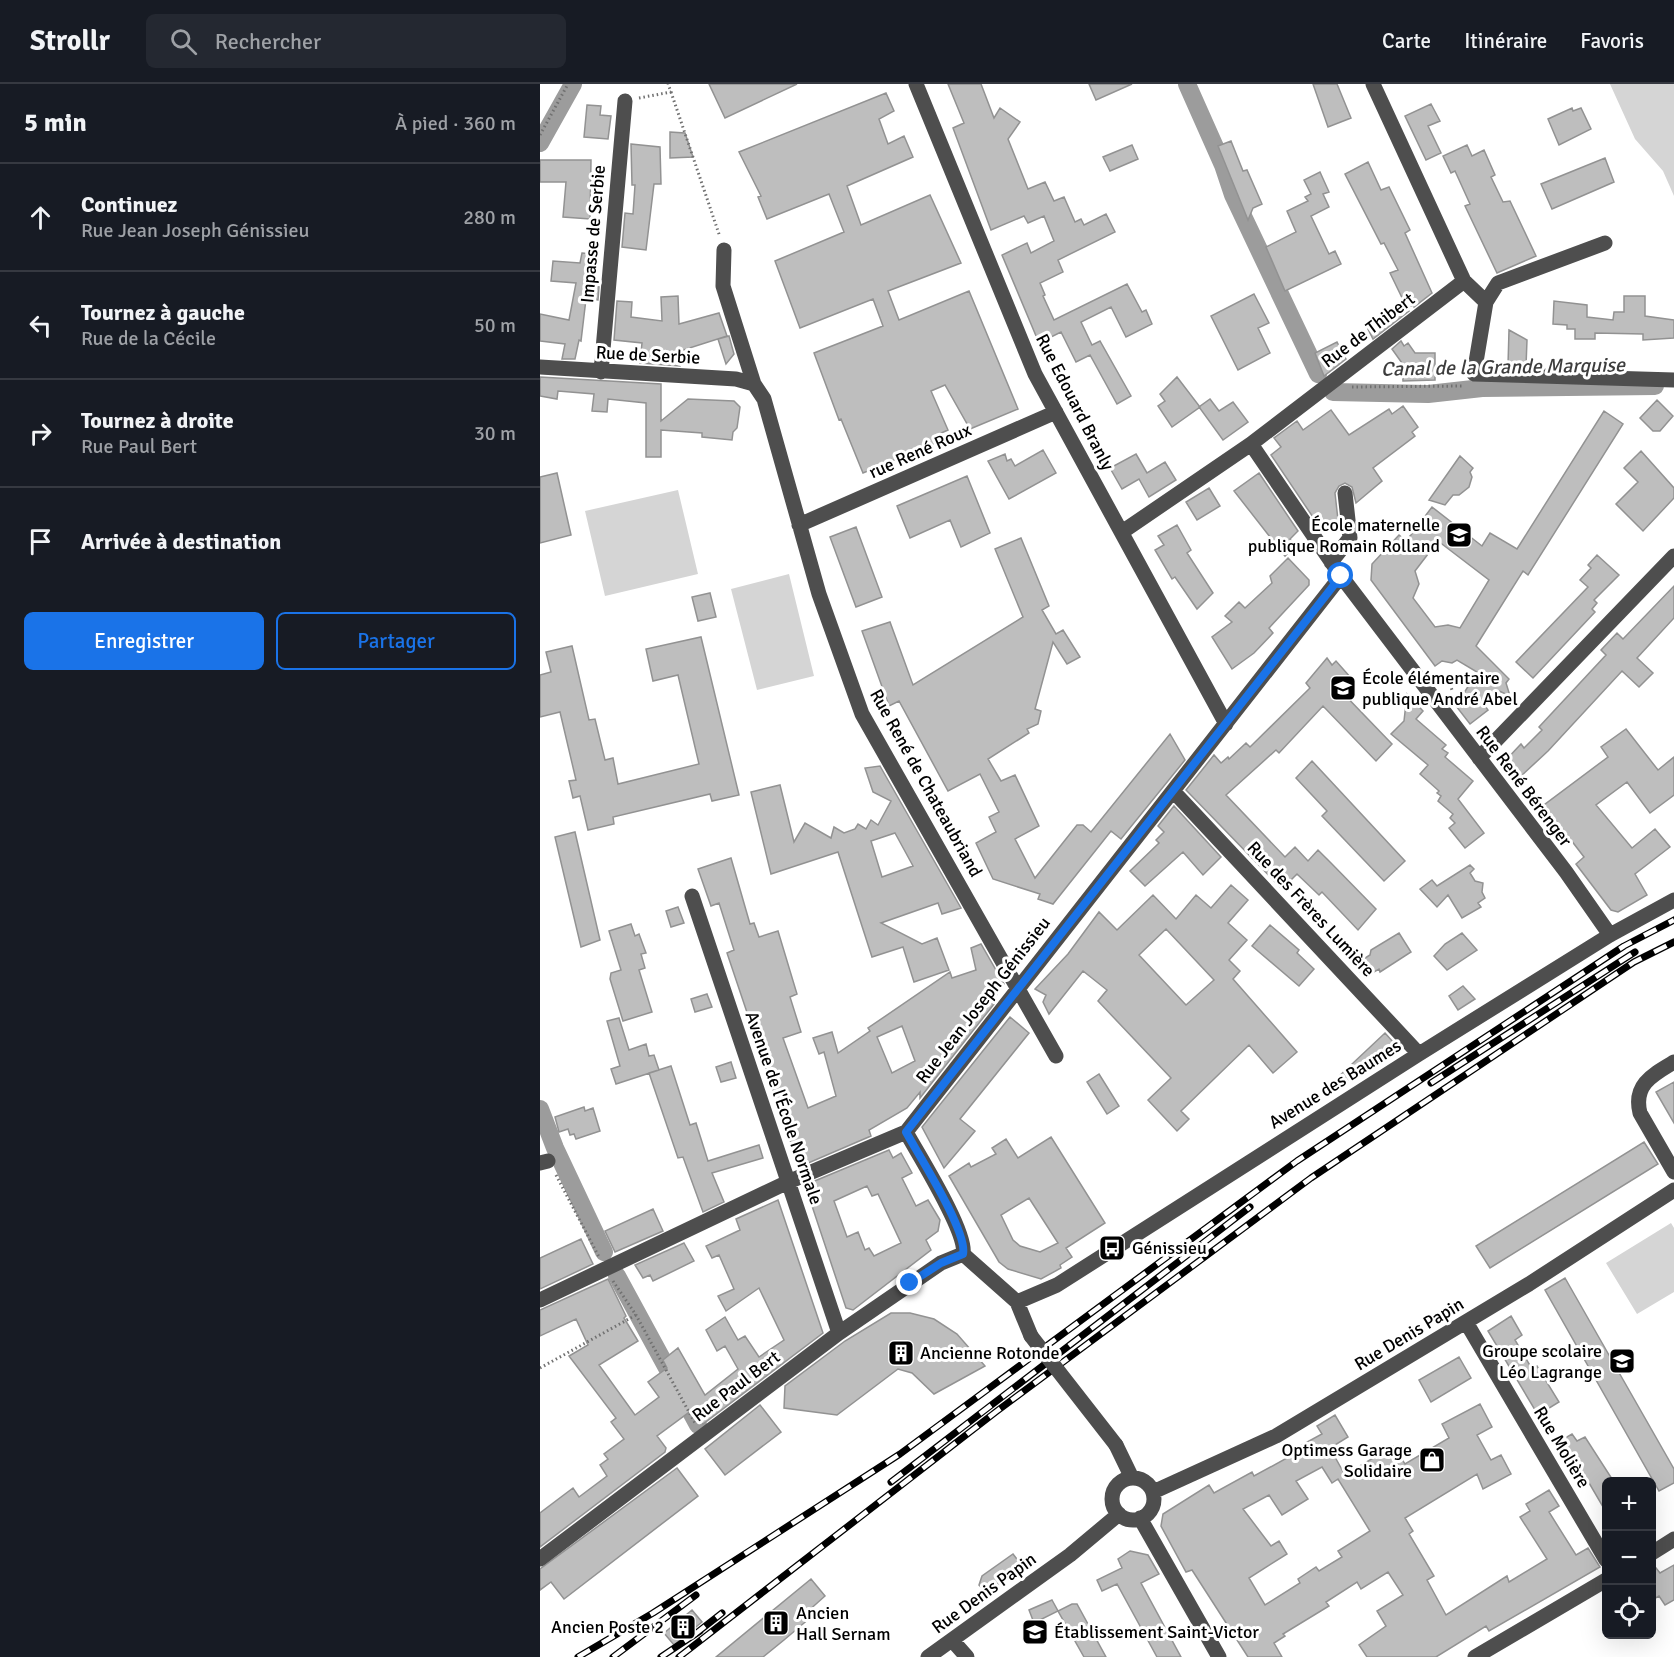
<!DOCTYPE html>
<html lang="fr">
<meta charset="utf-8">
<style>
body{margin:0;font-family:Signika,sans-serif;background:#242831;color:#f1f3f6}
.controls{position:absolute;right:18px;bottom:18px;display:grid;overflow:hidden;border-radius:9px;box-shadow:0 6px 24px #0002}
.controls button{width:54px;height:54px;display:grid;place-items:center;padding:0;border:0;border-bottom:2px solid #363941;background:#171b24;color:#f1f3f6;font:30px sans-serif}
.stop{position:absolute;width:18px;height:18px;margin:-14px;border:4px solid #1a73e8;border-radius:50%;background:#fff}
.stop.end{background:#1a73e8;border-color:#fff;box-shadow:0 2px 6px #0008}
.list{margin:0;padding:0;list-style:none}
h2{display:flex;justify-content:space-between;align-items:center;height:78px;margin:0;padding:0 24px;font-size:26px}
h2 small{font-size:20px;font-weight:400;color:#9ea1a6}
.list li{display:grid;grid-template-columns:39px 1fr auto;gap:18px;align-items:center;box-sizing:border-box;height:108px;padding:0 24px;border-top:2px solid #363941}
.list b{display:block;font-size:22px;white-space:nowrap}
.list p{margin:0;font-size:20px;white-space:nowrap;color:#9ea1a6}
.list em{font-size:20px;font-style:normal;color:#9ea1a6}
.actions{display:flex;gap:12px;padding:18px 24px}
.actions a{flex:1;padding:14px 0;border:2px solid #1a73e8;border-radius:9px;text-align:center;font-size:21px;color:#1a73e8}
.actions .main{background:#1a73e8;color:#fff}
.icon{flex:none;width:33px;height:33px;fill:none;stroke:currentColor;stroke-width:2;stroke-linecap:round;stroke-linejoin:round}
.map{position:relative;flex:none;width:1134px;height:1573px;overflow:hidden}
header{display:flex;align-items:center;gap:36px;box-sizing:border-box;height:84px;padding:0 30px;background:#171b24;border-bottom:2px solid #363941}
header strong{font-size:28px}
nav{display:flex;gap:33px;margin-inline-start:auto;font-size:21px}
.search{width:420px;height:54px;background:#242831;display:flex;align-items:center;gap:15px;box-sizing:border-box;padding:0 21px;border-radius:9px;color:#9ea1a6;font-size:22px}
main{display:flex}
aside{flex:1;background:#171b24}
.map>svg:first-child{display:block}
</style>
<header>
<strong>Strollr</strong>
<div class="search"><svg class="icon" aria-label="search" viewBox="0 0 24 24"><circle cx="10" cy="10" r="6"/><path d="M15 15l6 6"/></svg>Rechercher</div>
<nav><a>Carte</a><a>Itinéraire</a><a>Favoris</a></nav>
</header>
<main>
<aside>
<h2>5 min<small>À pied · 360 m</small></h2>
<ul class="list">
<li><svg class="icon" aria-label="ahead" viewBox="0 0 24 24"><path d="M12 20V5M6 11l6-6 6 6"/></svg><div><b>Continuez</b><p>Rue Jean Joseph Génissieu</p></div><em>280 m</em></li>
<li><svg class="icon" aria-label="left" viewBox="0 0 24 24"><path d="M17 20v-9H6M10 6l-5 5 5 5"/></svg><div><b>Tournez à gauche</b><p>Rue de la Cécile</p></div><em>50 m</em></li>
<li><svg class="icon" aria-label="right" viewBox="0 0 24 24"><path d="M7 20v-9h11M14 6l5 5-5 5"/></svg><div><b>Tournez à droite</b><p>Rue Paul Bert</p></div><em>30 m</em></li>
<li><svg class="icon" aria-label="arrive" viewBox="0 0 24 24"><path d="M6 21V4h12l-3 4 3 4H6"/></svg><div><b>Arrivée à destination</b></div></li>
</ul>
<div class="actions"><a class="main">Enregistrer</a><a>Partager</a></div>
</aside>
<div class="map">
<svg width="1134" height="1573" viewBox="0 0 1134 1573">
<rect width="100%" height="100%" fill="#fff"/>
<path fill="#d5d5d5" d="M1070,0H1134V112L1123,87L1095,55Z
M138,406L158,490L65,512L45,427Z
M249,490L274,592L217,606L191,505Z
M1131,1139L1134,1144V1208L1097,1230L1066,1179Z"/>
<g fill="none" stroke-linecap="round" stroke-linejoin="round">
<path stroke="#9c9c9c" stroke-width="18" d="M647,0L683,81L693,111L778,290
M0,59L33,0
M793,308L888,310L942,304L1115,302
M0,1025L15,1064L64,1168
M77,1192L158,1341"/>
</g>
<path fill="#bebebe" stroke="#929292" stroke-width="1.5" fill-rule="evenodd" d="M169,0H257L185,34Z
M408,0H441L454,34L460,24L480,38L468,55L488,105L505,98L514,117L524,113L535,138L541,135L544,141L566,130L575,148L518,176L523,188L500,199L505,211L503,212L514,236L587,200L602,228L606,226L612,240L586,253L571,223L541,238L552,261L560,257L591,312L577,320L550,271L536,278L521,248L499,259L462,171L487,159L491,169L514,157L504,132L488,139L484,132L451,146L413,44L424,39Z
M549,0H592L556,16Z
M773,0H797L811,34L788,43Z
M346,9L354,27L339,35L348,60L364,52L373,73L307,102L321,141L390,111L421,179L348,207L359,236L429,207L478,325L430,345L405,301L391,307L408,346L399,350L400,357L323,389L301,335L299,336L274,269L343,242L333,215L260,244L235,177L304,148L289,110L227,135L218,113L221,112L199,68Z
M891,20L900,37L888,42L901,69L886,76L865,32Z
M47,21L61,22L60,31L71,32L68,55L44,53Z
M1032,24L1033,27L1041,24L1051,45L1019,61L1008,35Z
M130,48L145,49L153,73L130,74Z
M691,57L703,87L707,86L722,120L713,124L708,136L678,62Z
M91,60L120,63L121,100H114L106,166L82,163L85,129L93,130L95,101H92Z
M592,61L598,75L570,87L563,73Z
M927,61L932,72L944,66L955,91L951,93L963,118L970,117L996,172L957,189L925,122L930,120L915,87L911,89L903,72Z
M1065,74L1074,98L1012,125L1001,100Z
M0,76H51L50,135L23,133L26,98H0Z
M828,78L841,106L849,103L870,146L865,149L892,209L874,223L873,221L867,224L850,189L858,186L844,159L841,160L805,90Z
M780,88L789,108L783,110L789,123L771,132L789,170L795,167L801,180L745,207L726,163L756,148L747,127L768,117L765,113L771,110L764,96Z
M42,169L51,170L49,202L59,203L58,216L46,215L41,257L39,256L35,275H22L25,260L0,257V230L29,236L36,199L11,197L13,177L40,179Z
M714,210L729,239L718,244L730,269L698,286L671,232Z
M138,212L139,240L179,229L187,252L140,267V282L100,279L102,259L74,256L77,217L92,218L91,233L122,237L121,213Z
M1084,212H1105V232L1134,236V254L1103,256V250L1055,249V255H1035V245H1027V241L1013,240L1014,217L1047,221V233L1073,236L1074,228H1084Z
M867,224L869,227L833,255L827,243Z
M969,246L987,256L986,282L968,281Z
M189,252L194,270L186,280L178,255Z
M861,257L864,262L868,259L875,269H895V296L863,297L862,279L852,265Z
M797,258L806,275L784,292L775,269Z
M0,293L121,300V337L148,315L194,317L200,323L197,344L193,348L192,356L162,353V349L121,346V373H106V319L68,315L67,328L52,327L54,310L18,307L17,315L0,312Z
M637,293L660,323L632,343L618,322L625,317L620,310Z
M670,315L679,327L693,318L708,338L683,356L659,323Z
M1117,316L1133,332L1120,347H1113L1100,334Z
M863,322L878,343L872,348L875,352L833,384L842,397L816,419L812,403L805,399L799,402L795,409L798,436L783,448L731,371L741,363L734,354L757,337L763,346L791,326L809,351L849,325L852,330Z
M1064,327L1083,340L988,491L983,487L936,562L969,595L966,599L970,612L959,607L945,622L948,626L930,640L916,622L937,588L917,576L912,579L902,577L895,582L831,496L832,480L859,451L865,456L871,451L892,423L942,462L950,449L977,465ZM898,457L949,496L920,544L908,541L895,543L873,514L879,500L875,487Z
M503,366L516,389L469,415L448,377L465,370L467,377L471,375L475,382Z
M1101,367L1134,404V414L1103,447L1076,420L1098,398L1084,384Z
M596,370L607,389L625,378L636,396L609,413L599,395L582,405L570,384Z
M920,372L933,384L930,388L932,393L929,403L919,411H913L905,421L889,416Z
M17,389L31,451L0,459V393Z
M719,389L758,447L750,455L755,462L745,472L694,407Z
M427,392L450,449L421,463L410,436L370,454L357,422Z
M669,404L680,422L657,436L646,418Z
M637,441L651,466L647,469L673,509L657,525L635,493L632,495L615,466L624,461L618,452Z
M316,443L342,513L316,523L290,453Z
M481,454L509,522L502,526L516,550L523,546L540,573L527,580L513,558L495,625L501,627L498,640L487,645L489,649L448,675L461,697L475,691L499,742L475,755L495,794L537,741H543L551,748L630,650L645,676L581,755L571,747L513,820L498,815L500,810L453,795L436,759L456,748L449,733L459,728L440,690L408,707L359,617L349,622L322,547L350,538L373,601L483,533L455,465Z
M1057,471L1079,491L1054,516L1057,519L1052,525L1055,528L993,594L976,578L1048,503L1040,496L1051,484L1048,481Z
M748,474L769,496V501L729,544L733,549L714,569L692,585L672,553L692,538L685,532L699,518L705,524L732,499L730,492Z
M1134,502V534L1097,574L1113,589L1099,603L1082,587L1008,667L980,693L965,677L981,660L984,664L1002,646L999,643L1066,571L1061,566L1077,549L1083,555Z
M170,509L176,533L158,537L152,513Z
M161,553L199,711L172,717L170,710L73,733L74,740L48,746L40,712L33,714L29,697L36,696L20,628L0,633V591L11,588L6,568L32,562L49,636L55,635L65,676L73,674L78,700L159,680L138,591L113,597L106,565Z
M787,574L792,581L796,577L811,594L799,605L852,660L836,677L783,622L739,669L736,666L686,711L745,773L755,763L768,777L778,766L791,779L836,825L818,846L782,808L779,811L757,790L742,805L646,706L674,671L681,679L688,673L689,675L706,659L710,663L770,604L766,599Z
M867,610L883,627L876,635L906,661L902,665L908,669L905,673L933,697L918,715L944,749L925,764L909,744L915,739L910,734L913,730L898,717L901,712L897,709L899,707L880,690L888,681L851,650L864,637Z
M1086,645L1118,686L1134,673V711L1110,729L1087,698L1056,721L1092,764L1115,745L1130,763L1095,790L1107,811L1078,828L1071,826L1036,780L1044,773L1004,721L1068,673L1061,663Z
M772,677L865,777L844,797L782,732L787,727L756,694Z
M340,682L421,824L402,830L398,819L341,839L382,860L397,854L409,886L374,898L363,863L332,873L298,768L231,790L211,708L240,701L254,758L265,739L291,754L294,743L304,749L315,745L318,740L326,745L331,736L338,741L351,717L333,708L325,684ZM355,749L373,782L342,793L331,757Z
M634,722L681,773L663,791L643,768L605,802L590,787L619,759L616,756L624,748L618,742Z
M35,748L60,856L41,863L15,753Z
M191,774L210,840L214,839L219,853L238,847L257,910L250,913L261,948L243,954L268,1024L296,1012L284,968L279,970L273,954L292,948L298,969L330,947L328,944L410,888L412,894L436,886L431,864L441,860L464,900L451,919L454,920L380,1014V1008L367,1024L329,1046L331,1052L259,1083L187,869L194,866L179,819L171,822L158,785ZM362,942L375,977L352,989L337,953Z
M930,781L934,785L930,789L935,797L943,799L942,808L945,814L938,819L941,823L922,834L908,811L897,823L880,805L892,796L897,802Z
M691,801L708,816L688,839L707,856L689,876L700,887L693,895L757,968L733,989L709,961L641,1027L649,1035L637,1047L608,1016L631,994L558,917L567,906L543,887L509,930L503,918L506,911L495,905L528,870L559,828L577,846L613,811L636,835L656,811L671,824ZM626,845L674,896L646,921L599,871Z
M138,823L144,839L131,843L126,827Z
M91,840L95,852L99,850L106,869L101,870L105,884L99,886L112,928L83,937L70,895L71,889L81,886L69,847Z
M730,841L759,866L757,869L774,885L759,902L712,862Z
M859,849L871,868L840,888L839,885L825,893L814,881L830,871L831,866Z
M922,849L937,866L907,886L894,872L905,860Z
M923,902L935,915L918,926L909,912Z
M167,910L172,923L155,928L151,915Z
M470,933L489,949L420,1035L435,1047L404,1084L382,1043Z
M79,934L89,966L106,960L109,972L114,971L119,986L76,1000L71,985L80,982L67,937Z
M845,949L854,959V966L800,1001L796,995Z
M191,978L196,994L181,998L176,983Z
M131,982L150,1041L156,1039L168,1077L219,1061L223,1074L172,1089L184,1118L163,1128L143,1073L138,1074L109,989Z
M559,990L579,1022L567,1030L547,998Z
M1134,998V1039L1116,1008Z
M44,1023L45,1027L53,1024L60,1047L36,1055L34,1050L30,1051L28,1045L19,1048L15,1033Z
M511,1053L565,1139L526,1164L532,1173L520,1181L521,1184L501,1195L468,1185L459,1178L409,1092L429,1079L431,1083L456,1070L452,1064L466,1055L478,1074ZM489,1114L518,1159L500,1168L480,1162L473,1156L461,1131Z
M1104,1058L1118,1080L950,1184L936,1162Z
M349,1066L353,1074L361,1069L372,1089L362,1094L376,1122L388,1116L400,1136L398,1147L386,1156L391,1166L313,1226L306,1224L265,1101ZM327,1102L332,1112L338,1110L361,1159L334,1172L329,1164L325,1166L318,1148L307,1153L294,1117Z
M238,1116L283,1249L163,1340L155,1324L117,1352L126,1364L125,1368L0,1463V1429L33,1404L39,1413L67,1392L60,1381L68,1375L64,1370L84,1355L71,1338L76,1334L29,1272L48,1261L36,1235L0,1252V1226L68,1195L86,1232L84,1234L98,1257L59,1281L95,1331L119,1313L108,1298L127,1284L123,1276L138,1264L165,1311L198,1285L185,1262L177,1267L166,1246L185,1233L198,1256L205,1252L219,1273L244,1256L219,1204L186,1227L178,1212L194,1205L179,1171L172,1174L166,1162L200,1146L196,1135Z
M113,1125L123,1147L75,1168L65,1147Z
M41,1155L53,1180L0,1205V1174Z
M144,1159L154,1177L113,1197L110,1191L103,1194L95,1181Z
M1025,1194L1134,1385V1399L1119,1407L1005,1206Z
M351,1229H370L394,1235L417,1250L445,1282L394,1310L372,1289L358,1285L297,1331L244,1324L245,1302L305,1257Z
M971,1232L982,1251L975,1256L992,1285L997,1282L1019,1318L998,1331L948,1247Z
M919,1273L931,1294L891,1318L879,1296Z
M940,1320L952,1343L937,1351L951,1376L961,1371L971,1390L943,1405L937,1390L865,1434L873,1447L869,1450L894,1492L887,1496L906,1531L967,1492L969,1498L1007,1475L980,1433L990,1427L986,1420L1009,1406L1019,1422L1009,1428L1036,1471L1048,1464L1060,1483L949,1547L946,1542L896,1573H827L819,1561L846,1542L837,1527L863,1511L848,1488L821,1505L817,1498L786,1518L789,1522L743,1550L745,1552L734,1559L742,1573H708L652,1486L646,1488L621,1442L623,1430L669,1401L674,1409L712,1388L714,1392L747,1374L745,1370L782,1350L777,1342L795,1331L808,1353L790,1364L805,1391L853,1362L865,1380L909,1354L902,1340ZM782,1383L792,1399L798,1395L830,1447L798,1467L802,1473L779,1487L776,1483L758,1495L760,1499L725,1521L709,1494L747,1470L739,1457L731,1462L703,1425L729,1411L742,1431L768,1415L756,1397Z
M220,1321L241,1348L185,1391L165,1365Z
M1032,1350L1037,1357L1045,1353L1074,1398H1066V1428L1038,1380L1030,1385L1015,1360Z
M137,1384L158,1412L24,1515L11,1498L0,1506V1485Z
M590,1467L608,1471L619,1490L601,1499L641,1573H617L577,1500L562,1507L557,1496L582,1484L578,1475Z
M473,1470L483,1483L450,1507L443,1505L439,1501L442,1492Z
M1112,1479L1120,1489L1134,1481V1516L1125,1521L1119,1512L1112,1516Z
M271,1495L285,1512L266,1529L270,1534L244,1556L223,1573H176Z
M512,1516L518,1527L494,1539L489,1526Z
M532,1520H537L566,1573H544L518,1527Z
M152,1526L162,1538L134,1561L124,1549Z"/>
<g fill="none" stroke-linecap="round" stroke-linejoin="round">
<path stroke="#707070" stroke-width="3" stroke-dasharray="1.5 3" stroke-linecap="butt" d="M131,8L180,153
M99,14L131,8L128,0
M0,51L28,0
M812,303L922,302
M910,600L912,606
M16,1091L59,1173
M73,1197L96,1231L155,1339
M0,1284L96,1231"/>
<path stroke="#4e4e4e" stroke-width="15" d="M376,0L495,290L686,640
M184,166L183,202L214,300L224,315L279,510L322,630L516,972
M924,197L946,218L934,290L1134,296
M946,218L958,199L1065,159
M0,283L196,295L214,300
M61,288L85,17
M711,360L801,492L1026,788L1070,851
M259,441L516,328
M582,448L711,360L924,197L833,0
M791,478L810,454L805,409
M939,674L1134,472
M634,708L879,970
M152,812L299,1249
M1134,978C1112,991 1093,1001 1100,1029L1134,1088
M366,1048C378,1070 428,1149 423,1170
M0,1079L8,1077
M423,1170L477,1218
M0,1216L248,1098L366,1048L801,492
M477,1218L517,1201L879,970L1070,851L1134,816
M477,1218L491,1252
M926,1238L1066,1476
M576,1361L592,1394
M572 1415a21 21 0 1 1 42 0a21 21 0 1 1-42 0Z
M613,1408L736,1352L989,1200L1134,1106
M600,1434L679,1573
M1112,1469L1134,1455
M0,1475L299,1249L401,1179L423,1170
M412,1556L427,1573
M388,1573L530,1471L579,1430
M935,1573L1066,1496"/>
<defs>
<path id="rail" d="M891,999L1095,868
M351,1398L710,1123
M154,1551L182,1529
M38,1573L113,1529L360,1370L757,1077L1084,862L1134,836
M73,1573L156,1511
M121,1573L160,1547
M139,1573L457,1327L771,1094L1094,878L1134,858"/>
</defs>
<use href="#rail" stroke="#000" stroke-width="7"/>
<use href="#rail" stroke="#fff" stroke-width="4.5" stroke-dasharray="14" stroke-linecap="butt"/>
<path stroke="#4e4e4e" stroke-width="15" d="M491,1252L576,1361"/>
</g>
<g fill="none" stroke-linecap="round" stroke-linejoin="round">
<path stroke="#1a73e8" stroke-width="8" d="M370,1199L401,1179L423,1170C428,1148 378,1070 366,1048L801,492"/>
</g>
<defs>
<symbol id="school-square" viewBox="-11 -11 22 22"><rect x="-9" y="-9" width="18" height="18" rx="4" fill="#000" stroke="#fff"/><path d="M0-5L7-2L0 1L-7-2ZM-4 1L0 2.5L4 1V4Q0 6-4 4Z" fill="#fff"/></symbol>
<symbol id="bus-square" viewBox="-11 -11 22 22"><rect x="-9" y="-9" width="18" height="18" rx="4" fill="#000" stroke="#fff"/><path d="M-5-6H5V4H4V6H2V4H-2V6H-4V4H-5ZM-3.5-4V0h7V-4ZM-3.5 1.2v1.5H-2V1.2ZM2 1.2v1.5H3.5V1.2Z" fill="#fff"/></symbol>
<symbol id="building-square" viewBox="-11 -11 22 22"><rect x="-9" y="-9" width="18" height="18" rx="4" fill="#000" stroke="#fff"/><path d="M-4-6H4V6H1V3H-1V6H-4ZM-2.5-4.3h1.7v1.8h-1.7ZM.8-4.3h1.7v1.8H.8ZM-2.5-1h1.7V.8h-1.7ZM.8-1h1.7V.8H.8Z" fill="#fff"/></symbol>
<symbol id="shop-square" viewBox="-11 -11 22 22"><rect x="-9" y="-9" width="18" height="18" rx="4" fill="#000" stroke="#fff"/><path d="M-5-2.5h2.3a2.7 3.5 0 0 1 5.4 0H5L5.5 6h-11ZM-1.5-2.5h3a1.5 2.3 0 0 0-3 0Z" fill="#fff"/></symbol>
</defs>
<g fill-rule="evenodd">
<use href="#school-square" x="904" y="436" width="30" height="30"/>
<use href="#school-square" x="788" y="589" width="30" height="30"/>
<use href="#bus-square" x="557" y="1149" width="30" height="30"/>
<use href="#building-square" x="346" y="1254" width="30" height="30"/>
<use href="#school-square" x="1067" y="1262" width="30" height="30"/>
<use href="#shop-square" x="877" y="1361" width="30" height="30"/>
<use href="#building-square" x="221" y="1524" width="30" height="30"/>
<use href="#building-square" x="128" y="1528" width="30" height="30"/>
<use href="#school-square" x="480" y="1533" width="30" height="30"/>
</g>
<g text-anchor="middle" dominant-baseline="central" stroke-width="6" stroke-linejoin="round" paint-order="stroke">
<g font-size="18" fill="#000" stroke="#fff">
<text transform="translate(53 150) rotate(-85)">Impasse de Serbie</text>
<text transform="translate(828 246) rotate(-37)">Rue de Thibert</text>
<text transform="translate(108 271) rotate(3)">Rue de Serbie</text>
<text transform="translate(535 318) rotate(63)">Rue Edouard Branly</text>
<text transform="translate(380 367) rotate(-24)">rue René Roux</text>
<text transform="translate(386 699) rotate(61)">Rue René de Chateaubriand</text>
<text transform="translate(984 702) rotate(53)">Rue René Bérenger</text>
<text transform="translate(771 825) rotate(47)">Rue des Frères Lumière</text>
<text transform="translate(443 916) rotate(-52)">Rue Jean Joseph Génissieu</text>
<text transform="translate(795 1000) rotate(-32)">Avenue des Baumes</text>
<text transform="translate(244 1024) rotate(71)">Avenue de l'École Normale</text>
<text transform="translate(869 1250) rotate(-31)">Rue Denis Papin</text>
<text transform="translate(196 1302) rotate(-37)">Rue Paul Bert</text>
<text transform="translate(1022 1363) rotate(59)">Rue Molière</text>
<text transform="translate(444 1509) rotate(-36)">Rue Denis Papin</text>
</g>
<g font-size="18" fill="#000" stroke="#fff" text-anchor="start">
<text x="900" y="441" text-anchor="end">École maternelle<tspan x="900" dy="21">publique Romain Rolland</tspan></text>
<text x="822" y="594">École élémentaire<tspan x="822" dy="21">publique André Abel</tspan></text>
<text x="592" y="1164">Génissieu</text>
<text x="1062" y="1267" text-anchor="end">Groupe scolaire<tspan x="1062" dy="21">Léo Lagrange</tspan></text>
<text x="380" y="1269">Ancienne Rotonde</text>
<text x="872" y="1366" text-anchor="end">Optimess Garage<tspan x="872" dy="21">Solidaire</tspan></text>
<text x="256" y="1529">Ancien<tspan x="256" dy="21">Hall Sernam</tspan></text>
<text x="124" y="1543" text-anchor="end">Ancien Poste 2</text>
<text x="514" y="1548">Établissement Saint-Victor</text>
</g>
<g font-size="20" font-style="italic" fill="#3d3d3d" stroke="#fff">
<text transform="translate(963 283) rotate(-1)">Canal de la Grande Marquise</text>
</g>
</g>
</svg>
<div class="controls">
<button>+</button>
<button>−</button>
<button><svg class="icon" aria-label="locate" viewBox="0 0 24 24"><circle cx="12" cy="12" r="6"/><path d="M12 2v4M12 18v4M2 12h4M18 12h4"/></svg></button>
</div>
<div class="stop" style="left:801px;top:492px"></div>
<div class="stop end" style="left:370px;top:1199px"></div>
</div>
</main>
